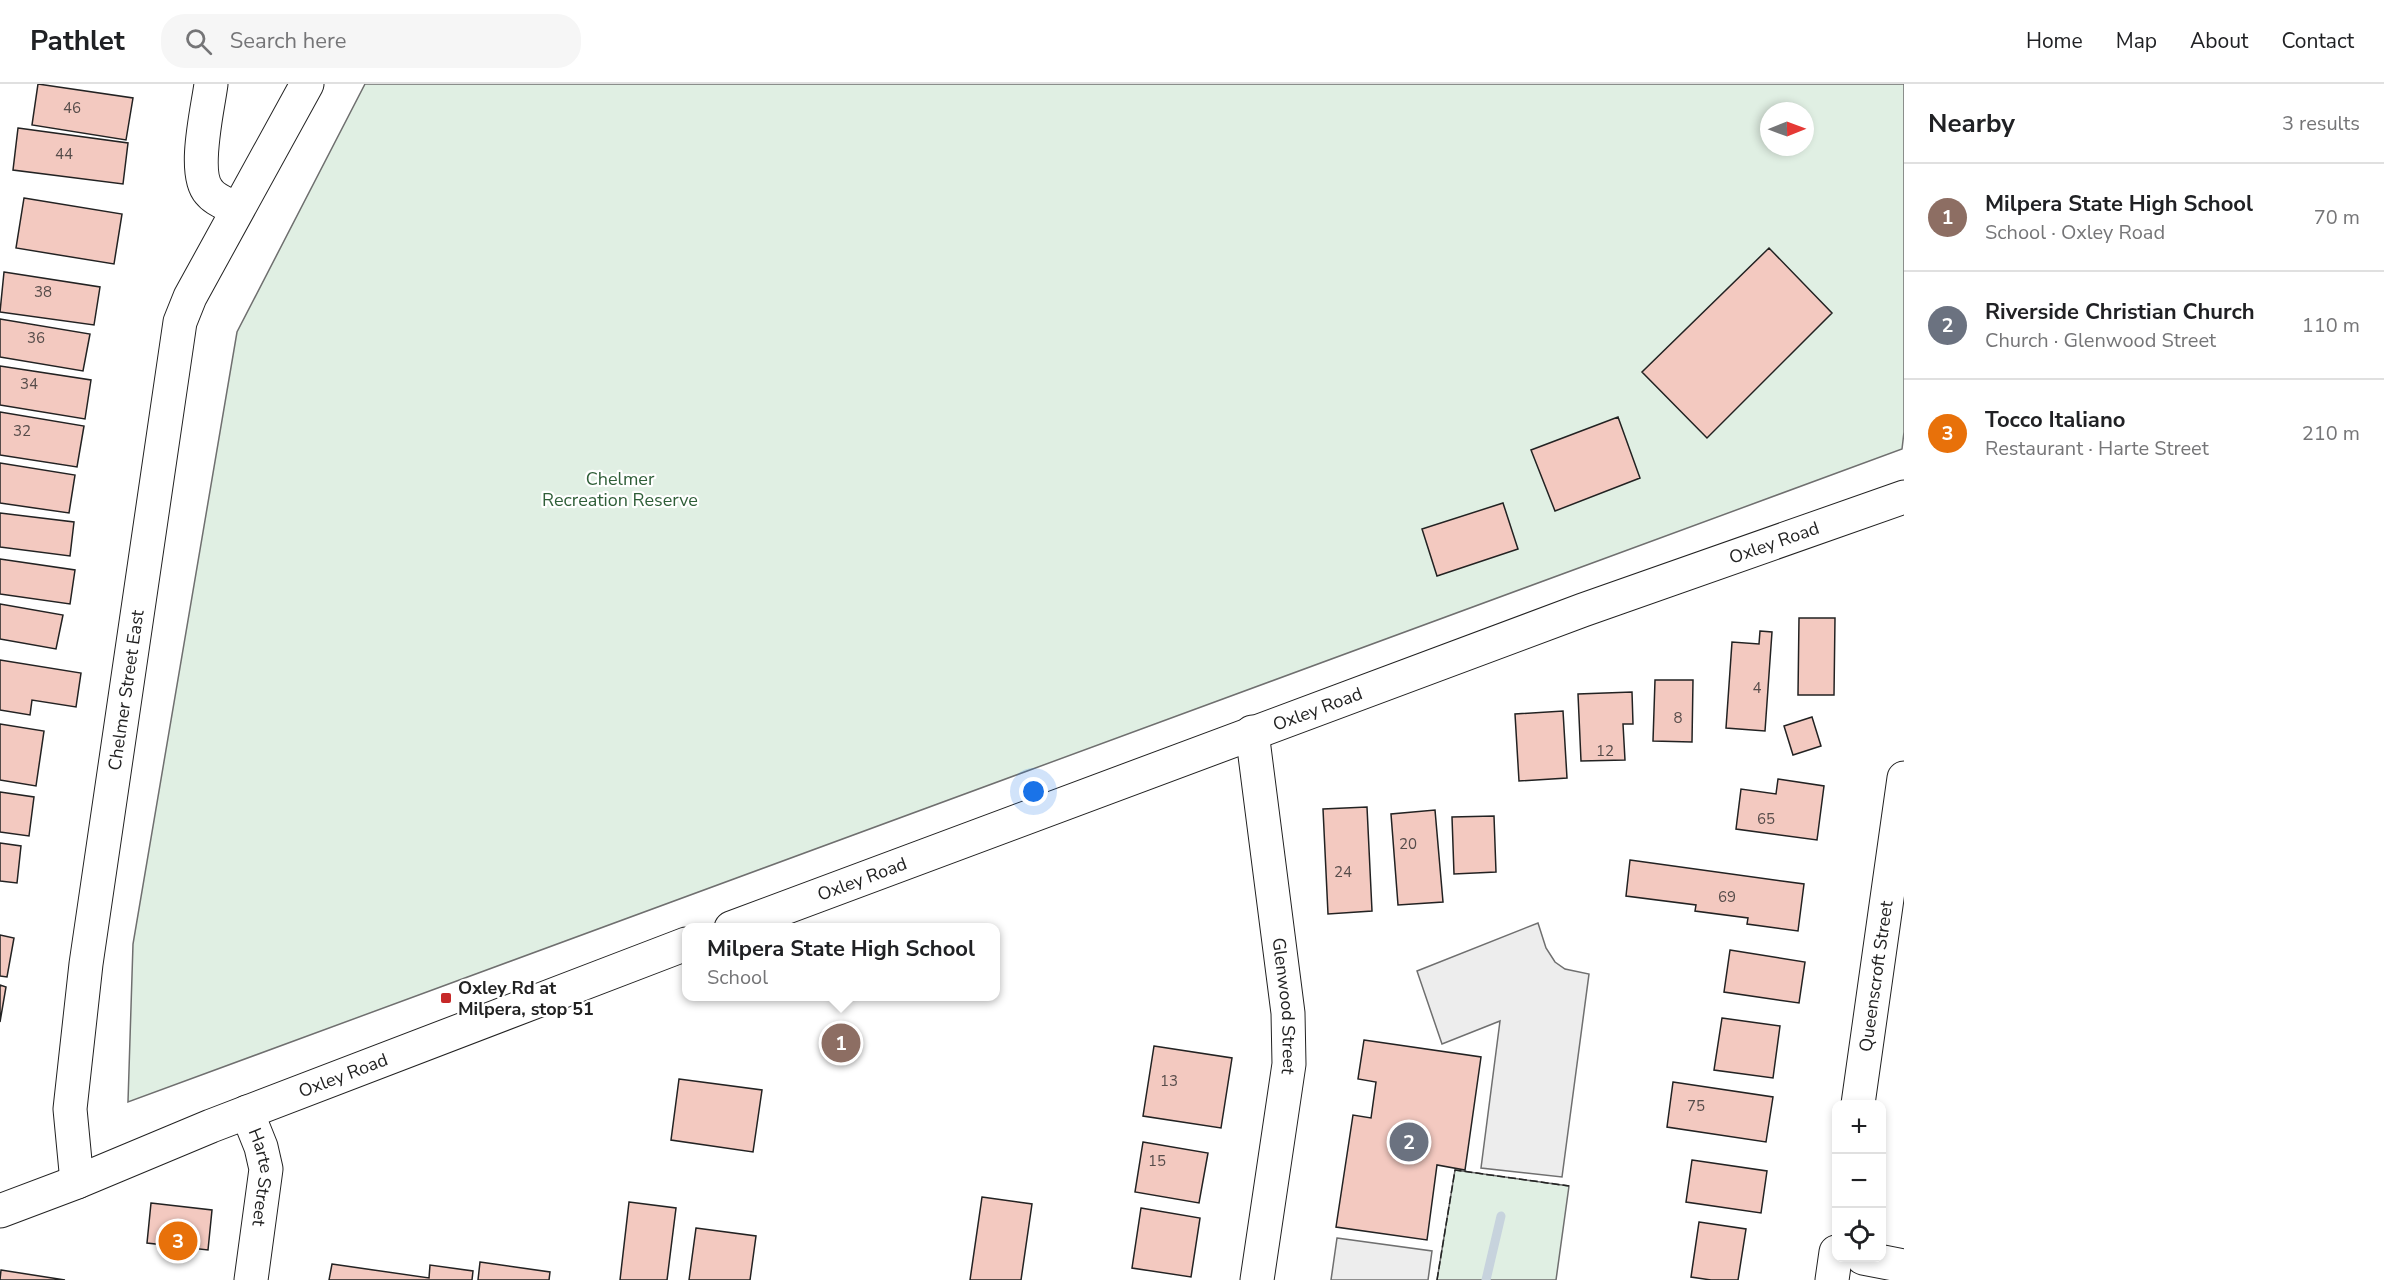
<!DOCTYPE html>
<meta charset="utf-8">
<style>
body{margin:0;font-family:"Nunito Sans",sans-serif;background:#f6f6f6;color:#202124}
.controls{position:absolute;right:18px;bottom:18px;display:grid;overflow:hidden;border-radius:12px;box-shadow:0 3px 9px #0003}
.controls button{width:54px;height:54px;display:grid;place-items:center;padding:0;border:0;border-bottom:2px solid #e0e0e0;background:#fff;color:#202124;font:30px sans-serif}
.compass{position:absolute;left:1760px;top:18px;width:54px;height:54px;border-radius:50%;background:#fff;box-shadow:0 3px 9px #0003;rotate:89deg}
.you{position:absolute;left:1034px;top:708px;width:21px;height:21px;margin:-15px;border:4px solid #fff;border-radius:50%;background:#1a73e8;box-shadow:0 0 0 9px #1a73e833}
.badge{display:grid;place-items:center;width:39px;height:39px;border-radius:50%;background:#1a73e8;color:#fff;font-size:20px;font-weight:700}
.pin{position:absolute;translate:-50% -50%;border:3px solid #fff;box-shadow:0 2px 6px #0006}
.popup{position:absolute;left:682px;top:839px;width:318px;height:78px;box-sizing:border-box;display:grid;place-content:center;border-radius:12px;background:#fff;filter:drop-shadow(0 2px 4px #0005);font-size:20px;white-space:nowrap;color:#757577}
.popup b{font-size:22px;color:#202124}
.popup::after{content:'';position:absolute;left:50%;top:100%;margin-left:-12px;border:12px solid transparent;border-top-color:#fff}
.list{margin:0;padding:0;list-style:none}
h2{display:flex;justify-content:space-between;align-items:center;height:78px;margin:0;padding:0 24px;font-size:26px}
h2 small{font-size:20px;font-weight:400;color:#757577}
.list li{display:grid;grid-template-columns:39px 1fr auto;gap:18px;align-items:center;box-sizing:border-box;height:108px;padding:0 24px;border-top:2px solid #e0e0e0}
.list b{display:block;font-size:22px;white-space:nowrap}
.list p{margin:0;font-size:20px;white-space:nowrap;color:#757577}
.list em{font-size:20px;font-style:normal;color:#757577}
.icon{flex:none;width:33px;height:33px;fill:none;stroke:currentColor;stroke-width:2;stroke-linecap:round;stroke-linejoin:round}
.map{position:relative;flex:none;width:1904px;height:1196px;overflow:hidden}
header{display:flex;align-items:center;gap:36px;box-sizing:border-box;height:84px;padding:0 30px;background:#fff;border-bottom:2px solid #e0e0e0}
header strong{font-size:28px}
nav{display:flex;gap:33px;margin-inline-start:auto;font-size:21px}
.search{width:420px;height:54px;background:#f6f6f6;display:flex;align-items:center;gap:15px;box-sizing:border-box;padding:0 21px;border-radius:24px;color:#757577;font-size:22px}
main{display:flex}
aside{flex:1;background:#fff}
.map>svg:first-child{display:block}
</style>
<header>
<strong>Pathlet</strong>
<div class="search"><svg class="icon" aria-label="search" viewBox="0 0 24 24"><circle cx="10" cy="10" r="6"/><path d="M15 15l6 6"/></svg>Search here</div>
<nav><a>Home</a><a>Map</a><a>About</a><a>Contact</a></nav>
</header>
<main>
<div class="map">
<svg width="1904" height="1196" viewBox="0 0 1904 1196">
<rect width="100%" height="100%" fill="#fff"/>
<path fill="#e0efe3" stroke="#6f6f6f" stroke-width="1.5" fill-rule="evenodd" d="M365,0H1904V348L1902,365L128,1018L133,860L237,248ZM1769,27H1805V63H1769Z
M1455,1086L1569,1102L1556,1196H1437Z"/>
<path fill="#ededed" stroke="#6f6f6f" stroke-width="1.5" d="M1538,839L1546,864L1555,878L1565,885L1589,890L1562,1093L1481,1084L1500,937L1442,960L1417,887Z
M1337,1154L1432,1167L1428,1196H1331Z"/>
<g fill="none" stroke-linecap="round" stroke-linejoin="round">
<path stroke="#c7d3dd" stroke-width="9" d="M1486,1196L1501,1132"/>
</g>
<path fill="#f3c9c0" stroke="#222" stroke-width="1.5" d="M38,0L133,14L126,56L32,41Z
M18,44L128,59L123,100L13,86Z
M24,114L122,130L114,180L16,164Z
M1769,164L1832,229L1707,354L1642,288Z
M4,188L100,203L94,241L0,228Z
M0,235L90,250L83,287L0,273Z
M0,282L91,296L85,335L0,321Z
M0,328L84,342L77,383L0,371Z
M1618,333L1640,394L1555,427L1531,366Z
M0,379L75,391L69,429L0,419Z
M1503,419L1518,465L1437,492L1422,445Z
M0,429L74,438L70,472L0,463Z
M0,475L75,486L70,520L0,510Z
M0,520L63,531L56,565L0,555Z
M1799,534H1835L1834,611H1798Z
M1760,547L1772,548L1765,647L1726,644L1732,558L1759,560Z
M0,576L81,589L76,623L32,616L30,631L0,626Z
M1655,596H1693L1692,658L1653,657Z
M1632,608L1633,640H1623L1625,676L1581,677L1578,610Z
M1563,627L1567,694L1519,697L1515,630Z
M1812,633L1821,662L1793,671L1784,642Z
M0,640L44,647L36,702L0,696Z
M1778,695L1824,702L1817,756L1736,745L1741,705L1776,710Z
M0,708L34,713L29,752L0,748Z
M1367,723L1372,827L1328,830L1323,725Z
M1435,726L1443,818L1398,821L1391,730Z
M1494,732L1496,788L1454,790L1452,733Z
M0,759L21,762L17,799L0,797Z
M1630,776L1804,800L1798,847L1747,840L1748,834L1695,827L1696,821L1626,812Z
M0,851L14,854L7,893L0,892Z
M1730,866L1805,878L1799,919L1724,908Z
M0,901L6,903L0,938Z
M1722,934L1780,942L1773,994L1714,986Z
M1364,956L1481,973L1465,1086L1437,1081L1427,1156L1336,1143L1353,1031L1371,1034L1376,998L1358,995Z
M1154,962L1232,974L1221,1044L1143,1032Z
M679,995L762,1006L753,1068L671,1056Z
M1673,998L1773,1013L1766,1058L1667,1043Z
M1143,1058L1208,1069L1199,1119L1135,1108Z
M1692,1076L1767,1087L1761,1129L1686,1118Z
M982,1113L1032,1120L1021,1196H970Z
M629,1118L676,1124L667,1196H620Z
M151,1119L212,1126L208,1166L147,1159Z
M1141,1124L1200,1134L1191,1193L1132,1184Z
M1699,1138L1746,1145L1738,1196H1711L1691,1193Z
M696,1144L756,1152L750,1196H689Z
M480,1178L550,1188L549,1196H478Z
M332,1180L429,1194L430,1181L473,1187L472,1196H329Z
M1,1186L65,1196H0Z"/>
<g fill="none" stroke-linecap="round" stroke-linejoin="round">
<defs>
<g id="minor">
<path d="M211,0C208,24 192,89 209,108C215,116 228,120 237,126"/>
<path id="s1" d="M1252,648L1288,929L1289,980L1257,1196"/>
<path id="s2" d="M1858,1020L1904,694"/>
<path id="s3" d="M247,1028L261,1063L266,1085L251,1196"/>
<path id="s4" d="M77,1098L70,1025L86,880L180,238L190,213L307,0"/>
<path d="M1863,1174L1904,1182"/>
<path d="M1832,1196L1836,1168"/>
</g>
<g id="major">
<path id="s5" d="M731,844L1583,526L1904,413"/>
<path id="s6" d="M0,1127L77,1098L211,1042L686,860"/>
</g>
</defs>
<use href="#minor" stroke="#222" stroke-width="35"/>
<use href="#major" stroke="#222" stroke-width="35"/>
<use href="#minor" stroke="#fff" stroke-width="33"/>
<use href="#major" stroke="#fff" stroke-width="33"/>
<path stroke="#222" stroke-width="1.5" stroke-dasharray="8 3" stroke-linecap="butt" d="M1437,1196L1455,1086L1569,1102"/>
</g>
<rect fill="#c62828" stroke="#fff" stroke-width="2" x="440" y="908" width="12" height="12" rx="3"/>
<g text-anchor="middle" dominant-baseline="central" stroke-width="4.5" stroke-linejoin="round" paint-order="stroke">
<g font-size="15" fill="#564c4a">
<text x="72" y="24">46</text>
<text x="64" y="70">44</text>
<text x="43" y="208">38</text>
<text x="36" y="254">36</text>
<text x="29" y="300">34</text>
<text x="22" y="347">32</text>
<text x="1757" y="604">4</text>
<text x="1678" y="634">8</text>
<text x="1605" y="667">12</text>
<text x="1766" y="735">65</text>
<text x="1408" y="760">20</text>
<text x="1343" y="788">24</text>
<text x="1727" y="813">69</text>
<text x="1169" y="997">13</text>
<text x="1696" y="1022">75</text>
<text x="1157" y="1077">15</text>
</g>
<g font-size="18" fill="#2f5e38" stroke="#fff">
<text x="620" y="395">Chelmer<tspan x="620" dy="21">Recreation Reserve</tspan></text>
</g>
<g font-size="18" fill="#222" stroke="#fff">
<text stroke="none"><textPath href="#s5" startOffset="1112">Oxley Road</textPath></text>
<text stroke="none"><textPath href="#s4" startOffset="496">Chelmer Street East</textPath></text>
<text stroke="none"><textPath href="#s5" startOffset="626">Oxley Road</textPath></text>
<text stroke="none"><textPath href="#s5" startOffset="140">Oxley Road</textPath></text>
<text stroke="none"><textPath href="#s2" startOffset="129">Queenscroft Street</textPath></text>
<text stroke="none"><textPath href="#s1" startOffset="276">Glenwood Street</textPath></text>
<text stroke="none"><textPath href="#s6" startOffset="369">Oxley Road</textPath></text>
<text stroke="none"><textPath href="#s3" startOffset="68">Harte Street</textPath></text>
</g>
<g font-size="18" font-weight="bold" fill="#222" stroke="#fff" text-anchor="start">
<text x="458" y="904">Oxley Rd at<tspan x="458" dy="21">Milpera, stop 51</tspan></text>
</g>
</g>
</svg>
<div class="controls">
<button>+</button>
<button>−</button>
<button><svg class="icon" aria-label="locate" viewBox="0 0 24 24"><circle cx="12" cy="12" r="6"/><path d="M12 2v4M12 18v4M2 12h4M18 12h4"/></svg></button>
</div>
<svg class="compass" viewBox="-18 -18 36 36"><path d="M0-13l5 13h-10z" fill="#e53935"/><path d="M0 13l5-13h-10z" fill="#757577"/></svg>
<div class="you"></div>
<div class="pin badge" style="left:841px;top:959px;background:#8d6e63">1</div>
<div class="popup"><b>Milpera State High School</b>School</div>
<div class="pin badge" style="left:1409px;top:1058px;background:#6b7280">2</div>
<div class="pin badge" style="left:178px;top:1157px;background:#e8710a">3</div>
</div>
<aside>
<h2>Nearby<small>3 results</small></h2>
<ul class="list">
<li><span class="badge" style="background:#8d6e63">1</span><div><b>Milpera State High School</b><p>School · Oxley Road</p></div><em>70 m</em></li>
<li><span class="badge" style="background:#6b7280">2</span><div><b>Riverside Christian Church</b><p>Church · Glenwood Street</p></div><em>110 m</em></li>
<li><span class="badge" style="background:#e8710a">3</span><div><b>Tocco Italiano</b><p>Restaurant · Harte Street</p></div><em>210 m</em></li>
</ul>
</aside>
</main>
